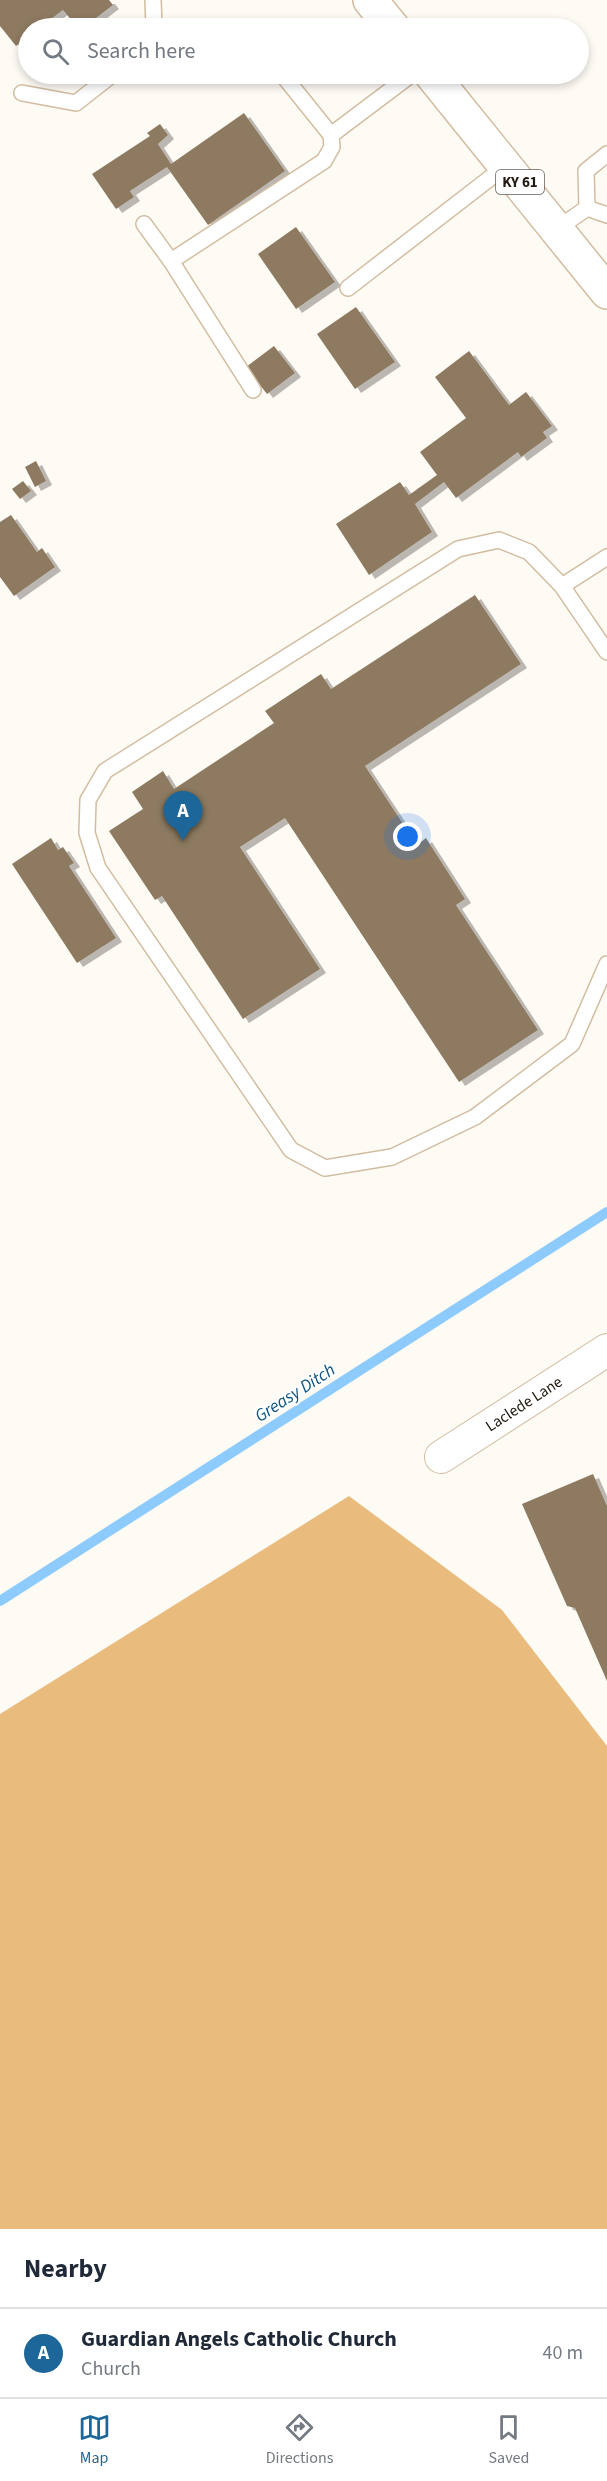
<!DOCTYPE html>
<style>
body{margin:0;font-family:"Source Sans 3",sans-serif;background:#f2f2f3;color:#1f2937}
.you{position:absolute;left:408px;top:837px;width:21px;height:21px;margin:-15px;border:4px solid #fff;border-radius:50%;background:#1a73e8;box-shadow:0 0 0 9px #1a73e833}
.badge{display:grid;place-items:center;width:39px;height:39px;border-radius:50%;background:#1d6699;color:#fff;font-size:20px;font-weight:700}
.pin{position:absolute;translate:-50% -50px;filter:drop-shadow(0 2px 3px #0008)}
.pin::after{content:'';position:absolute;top:32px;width:21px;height:18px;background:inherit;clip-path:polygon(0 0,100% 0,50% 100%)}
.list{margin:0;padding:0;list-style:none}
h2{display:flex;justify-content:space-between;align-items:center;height:78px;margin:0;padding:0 24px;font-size:26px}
h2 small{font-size:20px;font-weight:400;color:#747a83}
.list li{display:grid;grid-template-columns:39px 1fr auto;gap:18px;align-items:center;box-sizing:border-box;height:90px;padding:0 24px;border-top:2px solid #e0e1e3}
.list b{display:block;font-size:22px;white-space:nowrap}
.list p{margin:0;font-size:20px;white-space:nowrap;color:#747a83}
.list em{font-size:20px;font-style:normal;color:#747a83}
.icon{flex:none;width:33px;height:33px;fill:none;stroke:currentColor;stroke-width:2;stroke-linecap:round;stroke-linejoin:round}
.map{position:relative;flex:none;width:607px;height:2229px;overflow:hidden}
.search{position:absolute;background:#fff;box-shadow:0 3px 9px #0003;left:18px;right:18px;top:18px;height:66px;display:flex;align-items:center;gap:15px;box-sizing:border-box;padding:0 21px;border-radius:33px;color:#747a83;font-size:22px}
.sheet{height:168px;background:#fff}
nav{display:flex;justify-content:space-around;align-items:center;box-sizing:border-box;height:84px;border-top:2px solid #e0e1e3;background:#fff;font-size:16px;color:#747a83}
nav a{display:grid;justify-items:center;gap:3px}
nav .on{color:#1d6699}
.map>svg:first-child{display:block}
</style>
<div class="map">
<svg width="607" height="2229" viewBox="0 0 607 2229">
<defs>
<filter id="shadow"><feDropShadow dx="6" dy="4" stdDeviation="0" flood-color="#0004"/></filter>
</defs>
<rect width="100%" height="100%" fill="#fefaf4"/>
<path fill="#e9bb7d" d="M349,1496L502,1610L607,1746V2229H0V1714Z"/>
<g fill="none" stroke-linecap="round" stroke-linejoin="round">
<path stroke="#8ecbfd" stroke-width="10" d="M0,1601L607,1212"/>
</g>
<path fill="#8d7a60" filter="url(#shadow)" d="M0,0H109L113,5L83,28H78L63,10L39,28H28V37L16,46L0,26Z
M244,113L285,171L208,225L167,167L130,191L134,197L116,209L92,174L150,136L147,133L160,124L168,135L158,144L171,164Z
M296,227L335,282L296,309L258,254Z
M356,307L395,362L355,389L317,334Z
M274,346L295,373L267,394L246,367Z
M469,351L509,405L526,392L552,426L543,432L547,438L521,457L518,452L456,498L444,482L415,504L432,532L369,575L336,524L400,482L409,495L437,475L420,452L466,418L435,377Z
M36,461L46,481L35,487L25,467Z
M23,481L31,491L20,499L12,489Z
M11,515L37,552L42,548L55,567L14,596L0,577V522Z
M475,595L521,664L365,766L417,845L426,838L465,899L456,905L538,1030L459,1082L285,818L240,847L320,969L243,1019L162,896L155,900L109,831L143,809L132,792L163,771L174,789L274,723L265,711L321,674L331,689Z
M51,838L58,850L63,847L74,863L69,866L116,938L77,963L12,864Z
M593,1474L607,1506V1681L575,1608L567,1606L522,1504Z"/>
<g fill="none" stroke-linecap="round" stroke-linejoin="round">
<defs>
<path id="service" d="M153,0L154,28
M282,74L331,135
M22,93L76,103L113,74
M587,208L586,171L607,154
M587,208L607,215
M144,224L171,261
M557,229L587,208
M348,288L507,165
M253,390L171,261L324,161L332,147L331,135L412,74
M607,557L562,586L529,552L499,540L458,549L105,771L88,800L87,833L98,868L291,1150L325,1168L392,1157L475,1117L572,1044L607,964
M562,586L607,652"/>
<path id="minor" d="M441,1457L607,1350"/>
<path id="primary" d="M370,0L393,28
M431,74L607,292"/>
</defs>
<use href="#service" stroke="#d2bda1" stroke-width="18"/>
<use href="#minor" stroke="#d2bda1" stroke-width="34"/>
<use href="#primary" stroke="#d2bda1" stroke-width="36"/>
<use href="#service" stroke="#fff" stroke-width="15"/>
<use href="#minor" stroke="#fff" stroke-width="32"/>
<use href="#primary" stroke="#fff" stroke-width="33"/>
</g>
<g text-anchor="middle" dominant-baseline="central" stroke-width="4.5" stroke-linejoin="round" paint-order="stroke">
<rect fill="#fff" stroke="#655f58" stroke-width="1.5" x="496" y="170" width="48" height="24" rx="4.5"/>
<g font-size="15" font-weight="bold" fill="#231b11">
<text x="520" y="182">KY 61</text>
</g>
<g font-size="16" fill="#231b11" stroke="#fff">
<text transform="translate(524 1404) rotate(-33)">Laclede Lane</text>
</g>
<g font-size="18" font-style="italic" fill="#0f5483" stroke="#fff">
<text transform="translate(295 1393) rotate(-33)">Greasy Ditch</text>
</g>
</g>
</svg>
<div class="you"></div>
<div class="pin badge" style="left:183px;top:841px">A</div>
<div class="search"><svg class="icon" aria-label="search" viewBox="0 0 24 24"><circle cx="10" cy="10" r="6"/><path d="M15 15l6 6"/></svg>Search here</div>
</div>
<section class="sheet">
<h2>Nearby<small></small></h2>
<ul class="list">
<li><span class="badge">A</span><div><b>Guardian Angels Catholic Church</b><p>Church</p></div><em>40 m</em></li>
</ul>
</section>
<nav>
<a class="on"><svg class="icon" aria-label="map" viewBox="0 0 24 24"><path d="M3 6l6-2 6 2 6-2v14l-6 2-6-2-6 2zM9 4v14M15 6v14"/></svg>Map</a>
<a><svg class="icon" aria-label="directions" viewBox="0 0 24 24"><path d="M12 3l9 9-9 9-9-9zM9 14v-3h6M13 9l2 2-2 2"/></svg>Directions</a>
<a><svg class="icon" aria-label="saved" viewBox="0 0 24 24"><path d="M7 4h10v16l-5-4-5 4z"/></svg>Saved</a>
</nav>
